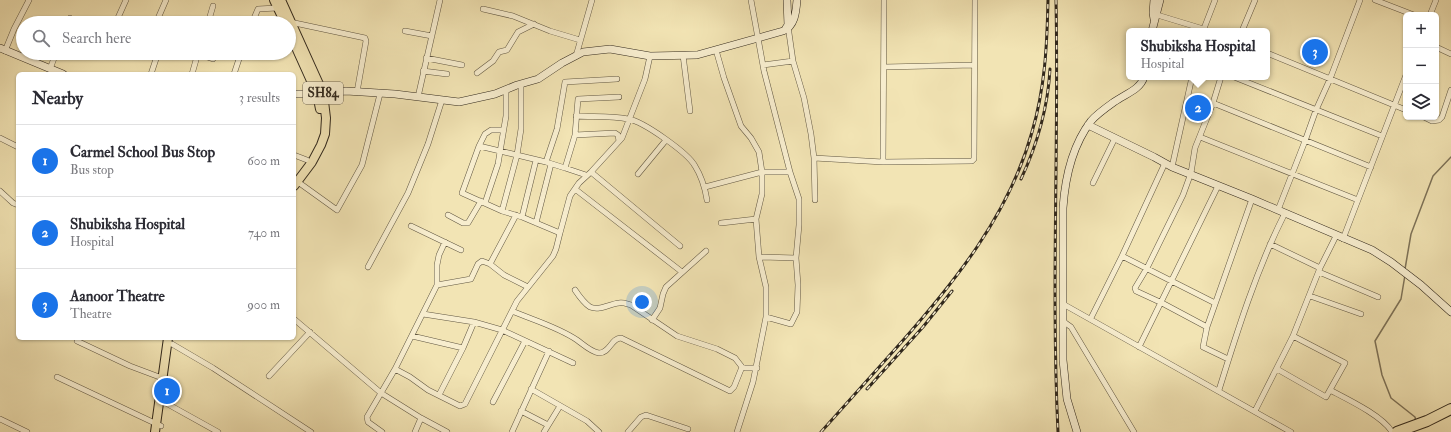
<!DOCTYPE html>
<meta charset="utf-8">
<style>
body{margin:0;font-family:"IM FELL Double Pica",serif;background:#f2f2f3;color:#2b2b33}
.controls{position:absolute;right:12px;top:12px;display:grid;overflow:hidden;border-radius:6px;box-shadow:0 1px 3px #0004}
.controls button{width:36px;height:36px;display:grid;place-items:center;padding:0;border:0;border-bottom:1px solid #e1e1e2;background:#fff;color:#2b2b33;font:20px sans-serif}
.you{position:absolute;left:642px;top:302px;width:14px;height:14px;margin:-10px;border:3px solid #fff;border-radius:50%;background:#1a73e8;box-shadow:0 0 0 6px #1a73e833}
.badge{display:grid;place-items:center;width:26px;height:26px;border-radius:50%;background:#1a73e8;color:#fff;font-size:13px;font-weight:700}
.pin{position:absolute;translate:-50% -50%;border:2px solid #fff;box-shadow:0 1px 4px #0006}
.popup{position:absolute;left:1126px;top:28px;width:144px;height:52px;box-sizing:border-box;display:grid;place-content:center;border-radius:6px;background:#fff;filter:drop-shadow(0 1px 3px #0005);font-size:13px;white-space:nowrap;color:#7c7c81}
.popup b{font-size:15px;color:#2b2b33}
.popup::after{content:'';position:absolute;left:50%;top:100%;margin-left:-8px;border:8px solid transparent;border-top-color:#fff}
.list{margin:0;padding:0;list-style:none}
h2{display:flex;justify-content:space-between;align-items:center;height:52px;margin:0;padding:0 16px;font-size:17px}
h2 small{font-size:13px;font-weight:400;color:#7c7c81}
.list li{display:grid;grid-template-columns:26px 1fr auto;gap:12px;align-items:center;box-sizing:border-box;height:72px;padding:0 16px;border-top:1px solid #e1e1e2}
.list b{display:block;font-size:15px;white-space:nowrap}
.list p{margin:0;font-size:13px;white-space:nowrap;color:#7c7c81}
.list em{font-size:13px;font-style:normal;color:#7c7c81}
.icon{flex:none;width:22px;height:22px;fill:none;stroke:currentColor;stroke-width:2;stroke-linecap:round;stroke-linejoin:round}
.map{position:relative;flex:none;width:1451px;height:432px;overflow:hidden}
.search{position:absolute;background:#fff;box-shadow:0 1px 3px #0004;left:16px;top:16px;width:280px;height:44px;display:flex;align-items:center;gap:10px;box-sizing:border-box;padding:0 14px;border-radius:22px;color:#7c7c81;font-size:15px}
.panel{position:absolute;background:#fff;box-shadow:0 1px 3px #0004;left:16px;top:72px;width:280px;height:268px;border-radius:6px}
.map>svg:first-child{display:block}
</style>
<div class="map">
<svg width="1451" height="432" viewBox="0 0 1451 432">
<rect width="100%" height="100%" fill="#f2e4b4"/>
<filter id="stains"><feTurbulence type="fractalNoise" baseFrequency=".005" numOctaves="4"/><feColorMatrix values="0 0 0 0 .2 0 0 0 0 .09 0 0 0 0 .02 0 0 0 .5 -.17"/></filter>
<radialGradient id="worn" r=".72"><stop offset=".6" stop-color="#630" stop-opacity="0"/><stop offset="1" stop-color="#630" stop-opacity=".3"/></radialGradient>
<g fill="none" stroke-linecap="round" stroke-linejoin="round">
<path stroke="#7d7258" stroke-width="1.5" d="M1405,269L1411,234L1433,176L1451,157
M1405,275L1401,299L1375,341L1382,375L1391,398L1415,417L1416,422"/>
<defs>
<path id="street" d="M884,0L883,162L972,161L974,159L975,0
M1375,0L1414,15
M483,9L513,16L550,31L580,40
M1154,14L1210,31
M1430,15L1436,0
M290,22L365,38L366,41L357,92
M68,23L70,18
M123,23L117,20L126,0
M156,23L166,0
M208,23L213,6
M252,23L258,9L277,8
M788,26L793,61L804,98L811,134L814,158L815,200
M405,31L432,36
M1203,31L1215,0
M1242,31L1255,0
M1436,47L1451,54
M716,50L724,78L741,126L751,138L759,152L762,172V194L756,219L759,257L766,287V317L791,324L797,312L798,285L796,258L799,225V199L790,172L764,71L751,0
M5,51L14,29L29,0
M195,53L213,59
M1267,53L1406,110
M683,55L690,111
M576,56L592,0
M426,58L462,65
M763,65L793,61
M884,67L974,65
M50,69L56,53
M423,71L447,74
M477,73L493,61L499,52L507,50L518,32L534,24
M151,74L158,53
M192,74L198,53
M234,74L241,53
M1234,77L1382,136
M418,97L440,0
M1213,103L1371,167
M576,116C593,117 612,116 628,119C643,121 688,153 695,166C702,177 705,188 707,200
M1424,117L1432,121L1439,120L1442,117L1451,90
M503,130H491L485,134L479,146L462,193L502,211L522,217L560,233L570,196L579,183L591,172L622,138L645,79L650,56
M575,135L615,133L618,135L619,141
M1200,137L1358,200
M0,138L18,147
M479,146L546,162L565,168L575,135L578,99L619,97
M294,155L307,160
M814,158L883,162
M546,162L557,129L565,82L617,79
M1172,167L1192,77
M565,168L586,175
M591,172L680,246
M638,174L666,140
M298,182L337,210L362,165L380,94
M1093,183L1115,138
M705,187L762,172H790
M575,189L682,272
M0,191L13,203L18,205
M485,203L498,164L506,116V89
M1278,210L1305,141L1316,110L1330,79L1360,0
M502,211L517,155L521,129V84
M448,215L463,223H468L481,201
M522,217L536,160
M536,223L551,164
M721,223L756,219
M411,226L461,250
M1343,239L1406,75
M1270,244L1320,268
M1122,256L1215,303
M759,257L796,258
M490,264L516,215
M368,267L408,193L428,144L442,100
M1319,272L1378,297
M437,285L471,279L478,264L482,261L490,264L504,275L528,287
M575,290C579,296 584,303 590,307C600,311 609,304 619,303C623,302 627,304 631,305L677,336L717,349L735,358L742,367L745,368H757
M1310,296L1361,314
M1063,304L1291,432
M512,311C533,320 558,327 577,340C584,345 591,352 599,353C610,353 611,338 621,338L730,391L734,387L742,367
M423,314L474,322L502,330L573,363
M1091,318L1122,256L1165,163
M294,319L381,393L421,418L447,432
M652,320L660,308L663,294L666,287L706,251
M1064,322L1071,327L1134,432
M1207,327L1162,303L1136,291L1135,288L1147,268L1183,195L1191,173L1195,148L1213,103L1221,77
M412,336L463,348
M77,341L130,366L162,378
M172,344L213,368L311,432
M1139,347L1218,186
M1228,359L1203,347L1207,327L1252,199
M395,369L410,377L428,390L460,406L465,404L517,301L553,256L556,249L560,233
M1277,369L1326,397L1345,363L1293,336
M269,376L310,332
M57,377L161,426
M531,389L587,421L599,432
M1219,390C1237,332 1257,268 1285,213
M1330,390C1347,399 1383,416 1392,432
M439,395L463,348L474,322
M164,402L218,432
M493,402L525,341
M521,411L548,425
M1255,411L1293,336L1320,268L1336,236
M0,419L27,432
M382,432L368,422L367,417L395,369L437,285V265L439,255L445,242
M415,432L421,418
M512,432L549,351
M544,432L560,406
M628,432L641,417L646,415L688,429
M737,432L753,382L766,317"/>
<path id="secondary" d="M1154,0L1153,13L1154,19
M786,28L788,25L787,0
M1152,31L1160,0
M0,48L63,74
M294,94H317L346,91L395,94L459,102L495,94L517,85L538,79L562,63L583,52L610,49L650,56L697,55L783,31C795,26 796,12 797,0
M1088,125L1154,157L1172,167L1252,199L1372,250L1391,262L1421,285L1451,312
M1077,432L1067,399L1063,360V208C1065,179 1072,146 1091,121C1097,114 1107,107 1114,102C1125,94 1140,90 1144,77"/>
<path id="primary" d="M274,0L285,23
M281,0L323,93L326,118L325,134L321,145L312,162L294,186
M289,32L317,94L320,109
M155,432L168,338"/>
<path id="highway" d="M1397,432L1427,421L1451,409"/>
</defs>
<use href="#street" stroke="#615742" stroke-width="6"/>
<use href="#secondary" stroke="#31281c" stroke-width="8"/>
<use href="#primary" stroke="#31281c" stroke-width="10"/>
<use href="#highway" stroke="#31281c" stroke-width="12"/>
<use href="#street" stroke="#f7edce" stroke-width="5"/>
<use href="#secondary" stroke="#f7edce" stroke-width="7"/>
<use href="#primary" stroke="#f2e4b4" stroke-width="8"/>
<use href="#highway" stroke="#f2e4b4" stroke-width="10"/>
<defs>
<path id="rail" d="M1056,0C1059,144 1051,288 1058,432
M1021,179C1037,145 1048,106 1050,69
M867,389L923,327L952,291
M821,432C847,403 872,375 898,346C954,283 1009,215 1032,132C1045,88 1047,46 1048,0"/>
</defs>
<use href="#rail" stroke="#31281c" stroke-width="3"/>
<use href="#rail" stroke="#f7edce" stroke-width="1.5" stroke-dasharray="4.5" stroke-linecap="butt"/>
</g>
<g text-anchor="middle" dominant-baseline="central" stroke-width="3.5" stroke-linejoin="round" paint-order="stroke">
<rect fill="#f7edce" stroke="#6c6351" stroke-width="1" x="303" y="82" width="40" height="22" rx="3"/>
<g font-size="13" font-weight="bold" fill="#31281c">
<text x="323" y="93">SH84</text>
</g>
</g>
<rect width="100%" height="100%" filter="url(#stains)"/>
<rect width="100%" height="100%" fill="url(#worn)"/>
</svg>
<div class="controls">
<button>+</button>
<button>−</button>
<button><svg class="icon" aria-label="layers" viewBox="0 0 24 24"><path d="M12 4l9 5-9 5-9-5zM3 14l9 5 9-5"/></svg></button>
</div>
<div class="you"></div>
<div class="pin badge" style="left:167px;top:391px">1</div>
<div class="pin badge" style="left:1198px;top:108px">2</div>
<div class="popup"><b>Shubiksha Hospital</b>Hospital</div>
<div class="pin badge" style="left:1315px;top:52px">3</div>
<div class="search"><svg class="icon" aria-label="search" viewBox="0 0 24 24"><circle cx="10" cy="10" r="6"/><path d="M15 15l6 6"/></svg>Search here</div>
<section class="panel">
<h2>Nearby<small>3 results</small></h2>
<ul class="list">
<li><span class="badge">1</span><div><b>Carmel School Bus Stop</b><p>Bus stop</p></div><em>600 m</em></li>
<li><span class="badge">2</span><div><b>Shubiksha Hospital</b><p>Hospital</p></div><em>740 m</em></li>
<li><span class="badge">3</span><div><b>Aanoor Theatre</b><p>Theatre</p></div><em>900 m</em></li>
</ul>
</section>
</div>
